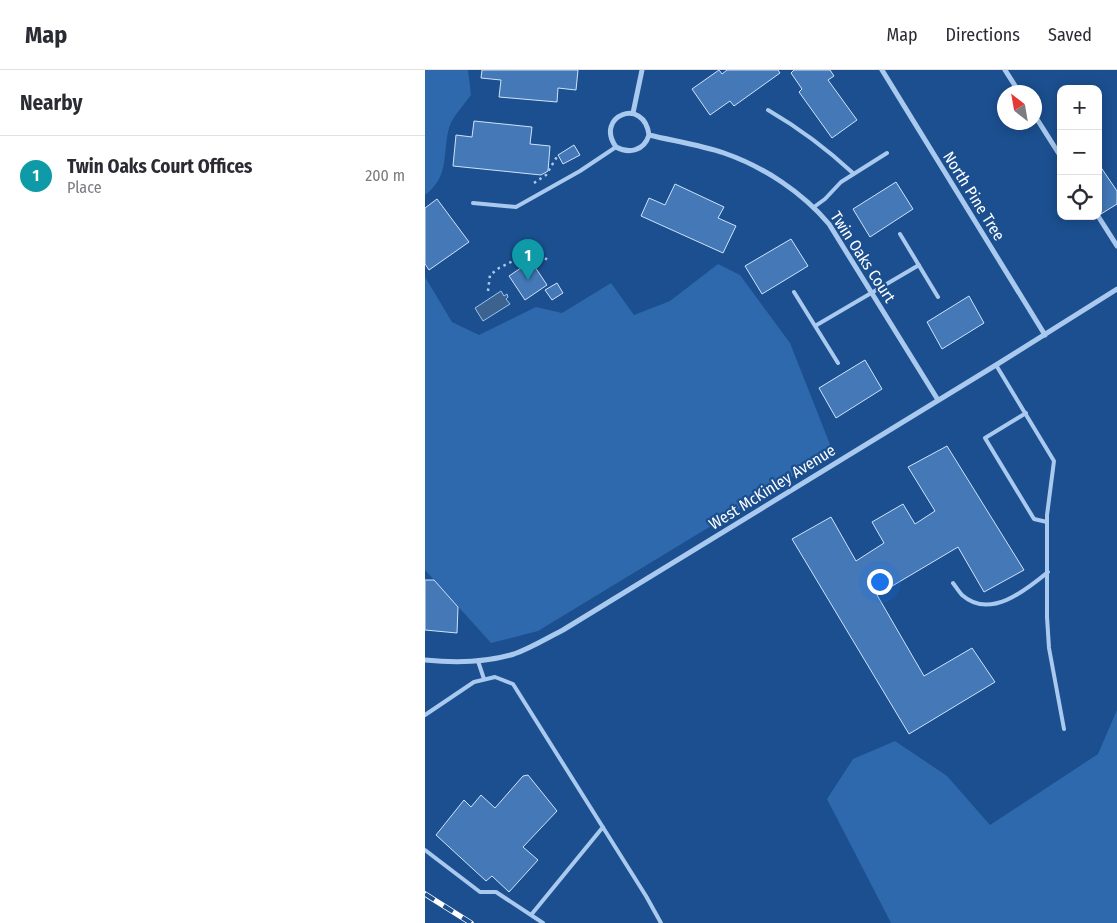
<!DOCTYPE html>
<meta charset="utf-8">
<style>
body{margin:0;font-family:"Fira Sans Condensed",sans-serif;background:#f7f7f7;color:#2b2b33}
.controls{position:absolute;right:15px;top:15px;display:grid;overflow:hidden;border-radius:10px;box-shadow:0 2px 12px #0003}
.controls button{width:45px;height:45px;display:grid;place-items:center;padding:0;border:0;border-bottom:1px solid #e1e1e2;background:#fff;color:#2b2b33;font:25px sans-serif}
.compass{position:absolute;left:572px;top:15px;width:45px;height:45px;border-radius:50%;background:#fff;box-shadow:0 2px 12px #0003;rotate:329deg}
.you{position:absolute;left:454px;top:511px;width:18px;height:18px;margin:-12px;border:4px solid #fff;border-radius:50%;background:#1a73e8;box-shadow:0 0 0 8px #1a73e833}
.badge{display:grid;place-items:center;width:32px;height:32px;border-radius:50%;background:#2563eb;color:#fff;font-size:16px;font-weight:700}
.pin{position:absolute;translate:-50% -41px;filter:drop-shadow(0 1px 2px #0008)}
.pin::after{content:'';position:absolute;top:26px;width:18px;height:15px;background:inherit;clip-path:polygon(0 0,100% 0,50% 100%)}
.list{margin:0;padding:0;list-style:none}
h2{display:flex;justify-content:space-between;align-items:center;height:65px;margin:0;padding:0 20px;font-size:21px}
h2 small{font-size:16px;font-weight:400;color:#7c7c81}
.list li{display:grid;grid-template-columns:32px 1fr auto;gap:15px;align-items:center;box-sizing:border-box;height:80px;padding:0 20px;border-top:1px solid #e1e1e2}
.list b{display:block;font-size:19px;white-space:nowrap}
.list p{margin:0;font-size:16px;white-space:nowrap;color:#7c7c81}
.list em{font-size:16px;font-style:normal;color:#7c7c81}
.icon{flex:none;width:28px;height:28px;fill:none;stroke:currentColor;stroke-width:2;stroke-linecap:round;stroke-linejoin:round}
.map{position:relative;flex:none;width:692px;height:853px;overflow:hidden}
header{display:flex;align-items:center;gap:30px;box-sizing:border-box;height:70px;padding:0 25px;background:#fff;border-bottom:1px solid #e1e1e2}
header strong{font-size:24px}
nav{display:flex;gap:28px;margin-inline-start:auto;font-size:18px}
main{display:flex}
aside{flex:1;background:#fff}
.map>svg:first-child{display:block}
</style>
<header>
<strong>Map</strong>
<nav><a>Map</a><a>Directions</a><a>Saved</a></nav>
</header>
<main>
<aside>
<h2>Nearby<small></small></h2>
<ul class="list">
<li><span class="badge" style="background:#0f9aa8">1</span><div><b>Twin Oaks Court Offices</b><p>Place</p></div><em>200 m</em></li>
</ul>
</aside>
<div class="map">
<svg width="692" height="853" viewBox="0 0 692 853">
<rect width="100%" height="100%" fill="#1b4f8f"/>
<path fill="#2e69ad" d="M0,0H43L46,25C39,35 27,47 24,58C17,85 25,106 0,125Z
M293,194L315,205L365,273L408,382L113,561L66,573L0,500V207L27,252L54,265L111,237L137,243L186,213L209,245L245,231Z
M692,640V853H466L402,729L428,689L470,671L522,706L565,755L673,684Z"/>
<path fill="#3c6290" stroke="#9cc4f0" d="M76,221L79,226L82,224L83,227L81,229L85,234L58,251L50,238Z"/>
<path fill="#4478b7" stroke="#cfe3fa" d="M57,0H153L151,20L133,18L132,32L74,27L76,10L56,8Z
M294,0L297,4L302,0H353L355,3L309,36L305,31L285,45L267,19Z
M369,0H405L409,6L403,10L432,50L407,68L374,22L377,19L366,3Z
M49,51L107,57L105,74L125,76L123,101L116,105L28,96L31,65L47,67Z
M149,75L155,85L138,94L133,85Z
M675,96L692,121V134L676,144L673,140V97Z
M471,112L488,139L445,167L428,139Z
M250,114L299,137L293,148L311,156L298,183L216,146L224,128L240,135Z
M12,129L44,172L4,200L0,194V138Z
M366,169L383,196L337,224L320,196Z
M106,191L122,215L100,230L84,206Z
M132,213L138,223L127,230L120,220Z
M544,226L559,253L517,279L502,252Z
M440,290L457,319L411,348L394,318Z
M522,376L599,500L559,522L533,477L452,525L499,606L547,578L570,612L484,664L367,469L406,447L431,491L459,473L447,452L478,434L490,454L510,441L483,397Z
M0,510H9L33,537L32,563L0,560Z
M103,705L132,741L98,777L113,790L84,822L67,806L61,811L11,765L39,730L46,737L56,725L70,738L98,706Z"/>
<g fill="none" stroke-linecap="round" stroke-linejoin="round">
<path stroke="#a9c9ee" stroke-width="2.5" stroke-dasharray="2.5 4" stroke-linecap="butt" d="M109,113L121,105L133,85
M63,221L65,205L74,198L100,185L110,183L125,191"/>
<path stroke="#a9c9ee" stroke-width="4" d="M343,40C374,58 402,79 429,104
M48,133L91,137L155,101L191,77
M389,137L400,129L416,112L462,83
M475,164L513,227
M369,222L413,293
M390,256L494,195
M571,295L629,391L622,445V547L624,578L639,659
M601,343L560,368L609,449L622,452
M528,513C531,517 534,522 537,525C565,550 601,520 623,502
M53,591L59,609
M0,645L49,612L70,607L88,614L221,826L236,853
M0,780L55,822H71L118,853
M106,845L178,757"/>
<path stroke="#a9c9ee" stroke-width="5" d="M457,0L620,265
M580,0L594,22
M208,43L217,0
M610,46L636,87
M224,65C219,26 169,46 191,77C204,84 219,81 224,65C249,71 275,75 299,83C339,97 377,122 404,154L513,330
M673,146L692,176
M0,590C30,593 60,593 89,584C106,578 122,568 138,560L571,295L692,219"/>
<defs>
<path id="rail" d="M0,824L46,853"/>
</defs>
<use href="#rail" stroke="#fff" stroke-width="5.5"/>
<use href="#rail" stroke="#1b4f8f" stroke-width="4" stroke-dasharray="11" stroke-linecap="butt"/>
</g>
<g text-anchor="middle" dominant-baseline="central" stroke-width="4.5" stroke-linejoin="round" paint-order="stroke">
<g font-size="16" fill="#fff" stroke="#1b4f8f">
<text transform="translate(549 126) rotate(58)">North Pine Tree</text>
<text transform="translate(438 187) rotate(57)">Twin Oaks Court</text>
<text transform="translate(347 417) rotate(-32)">West McKinley Avenue</text>
</g>
</g>
</svg>
<div class="controls">
<button>+</button>
<button>−</button>
<button><svg class="icon" aria-label="locate" viewBox="0 0 24 24"><circle cx="12" cy="12" r="6"/><path d="M12 2v4M12 18v4M2 12h4M18 12h4"/></svg></button>
</div>
<svg class="compass" viewBox="-18 -18 36 36"><path d="M0-13l5 13h-10z" fill="#e53935"/><path d="M0 13l5-13h-10z" fill="#7c7c81"/></svg>
<div class="you"></div>
<div class="pin badge" style="left:103px;top:210px;background:#0f9aa8">1</div>
</div>
</main>
